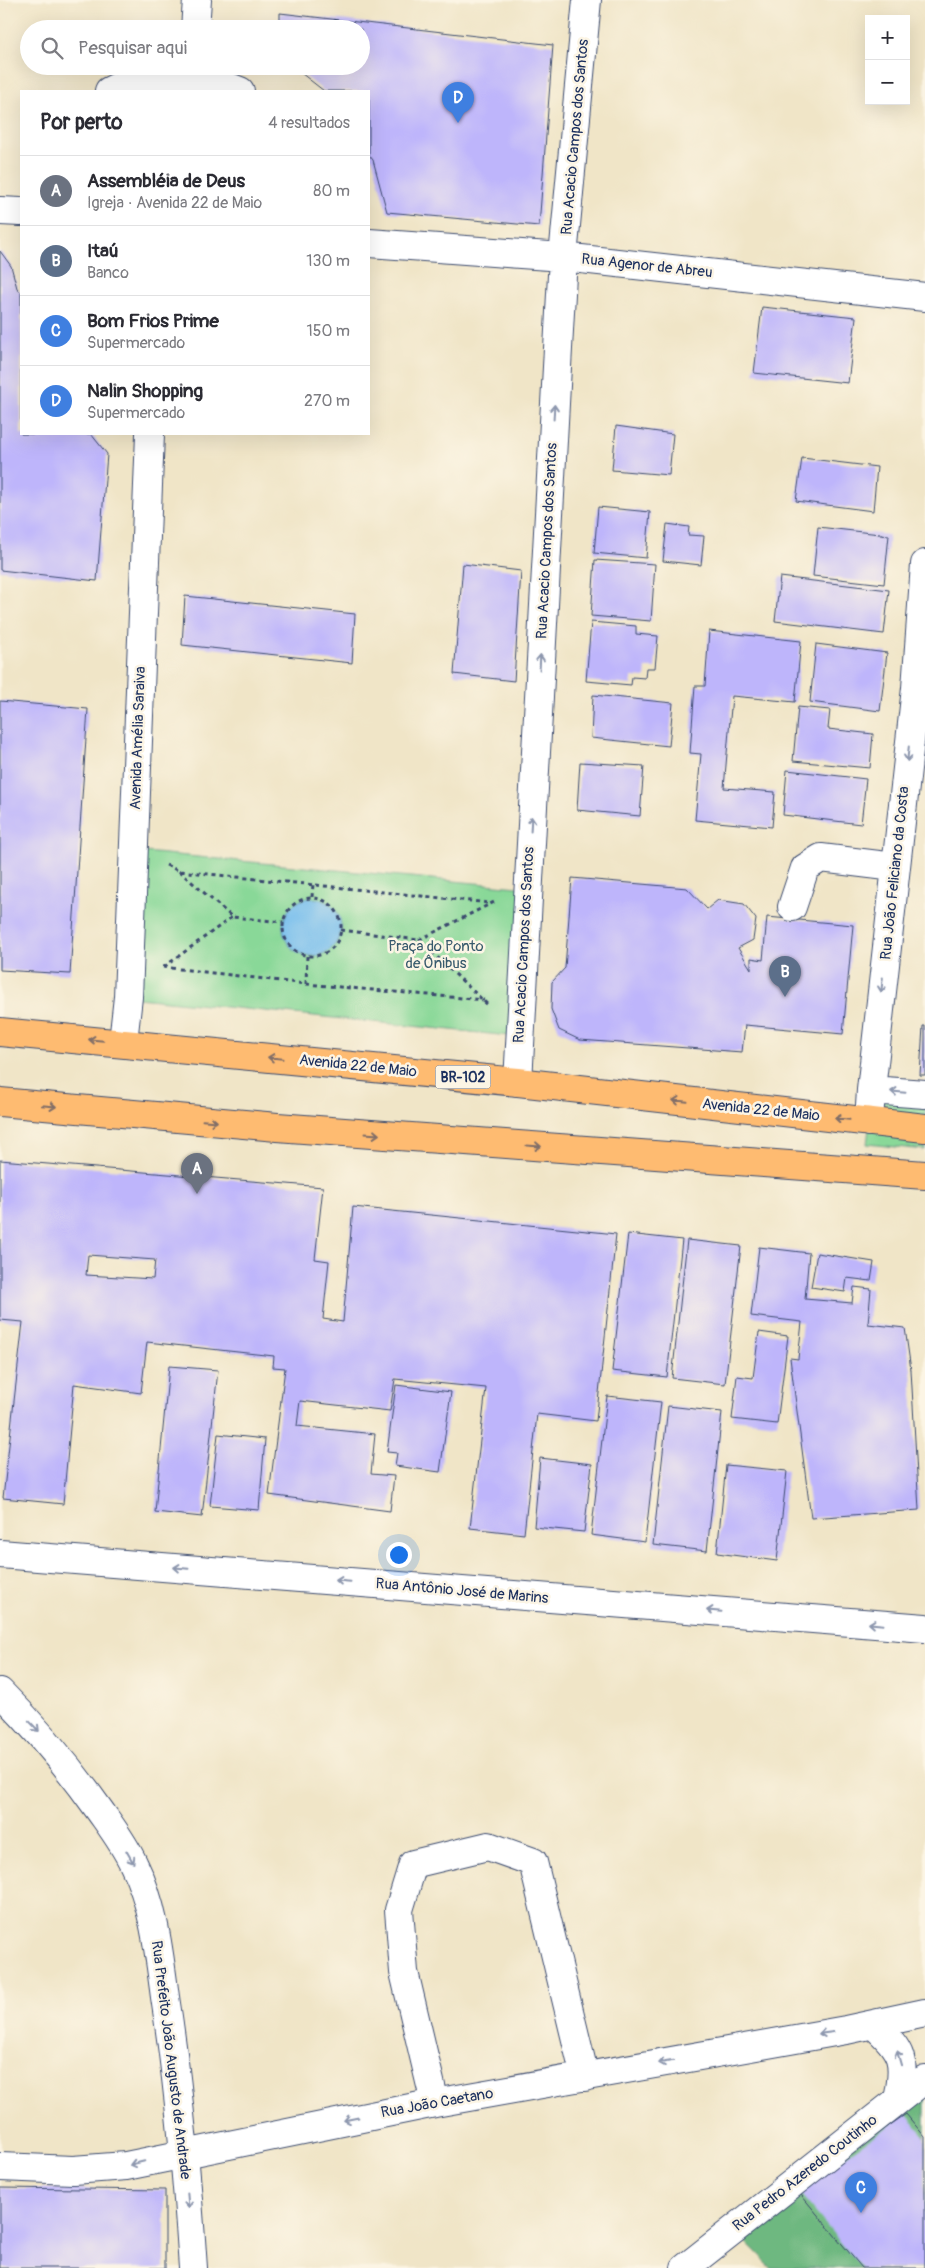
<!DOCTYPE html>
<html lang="pt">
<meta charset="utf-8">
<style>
body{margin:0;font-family:Pangolin,sans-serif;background:#f7f7f7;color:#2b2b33}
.controls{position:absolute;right:15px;top:15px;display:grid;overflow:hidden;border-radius:0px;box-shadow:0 5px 20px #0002}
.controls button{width:45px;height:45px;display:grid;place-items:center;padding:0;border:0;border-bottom:1px solid #e1e1e2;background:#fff;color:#2b2b33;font:25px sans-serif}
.you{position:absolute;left:398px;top:1554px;width:18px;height:18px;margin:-12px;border:4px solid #fff;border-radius:50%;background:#1a73e8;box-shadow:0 0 0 8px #1a73e833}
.badge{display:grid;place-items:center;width:32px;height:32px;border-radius:50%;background:#111827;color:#fff;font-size:16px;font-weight:700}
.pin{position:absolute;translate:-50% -41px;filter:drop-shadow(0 1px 2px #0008)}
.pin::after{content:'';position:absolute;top:26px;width:18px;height:15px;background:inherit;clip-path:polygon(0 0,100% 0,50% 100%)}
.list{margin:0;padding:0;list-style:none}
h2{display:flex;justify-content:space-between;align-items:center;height:65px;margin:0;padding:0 20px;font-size:21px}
h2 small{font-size:16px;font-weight:400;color:#7c7c81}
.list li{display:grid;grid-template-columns:32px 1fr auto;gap:15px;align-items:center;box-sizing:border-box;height:70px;padding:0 20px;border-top:1px solid #e1e1e2}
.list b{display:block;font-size:19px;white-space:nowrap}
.list p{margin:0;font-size:16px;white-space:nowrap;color:#7c7c81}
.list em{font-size:16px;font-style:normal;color:#7c7c81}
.icon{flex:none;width:28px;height:28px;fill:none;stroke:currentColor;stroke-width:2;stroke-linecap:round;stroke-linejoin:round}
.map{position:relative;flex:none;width:925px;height:2268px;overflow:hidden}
.search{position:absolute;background:#fff;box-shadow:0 5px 20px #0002;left:20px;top:20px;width:350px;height:55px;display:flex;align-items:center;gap:12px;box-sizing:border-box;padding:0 18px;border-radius:28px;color:#7c7c81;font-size:19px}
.panel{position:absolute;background:#fff;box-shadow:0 5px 20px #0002;left:20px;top:90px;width:350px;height:345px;border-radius:0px}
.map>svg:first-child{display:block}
</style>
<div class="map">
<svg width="925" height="2268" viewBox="0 0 925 2268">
<rect width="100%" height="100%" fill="#fcf5e5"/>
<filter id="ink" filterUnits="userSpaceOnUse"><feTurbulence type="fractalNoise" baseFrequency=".02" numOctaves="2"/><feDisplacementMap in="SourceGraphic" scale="10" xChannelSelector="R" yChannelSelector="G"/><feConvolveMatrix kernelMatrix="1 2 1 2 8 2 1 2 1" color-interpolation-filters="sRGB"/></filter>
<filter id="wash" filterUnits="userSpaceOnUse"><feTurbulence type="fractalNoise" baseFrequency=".0096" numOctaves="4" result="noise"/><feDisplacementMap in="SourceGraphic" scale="20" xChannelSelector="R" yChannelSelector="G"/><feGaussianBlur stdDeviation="1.12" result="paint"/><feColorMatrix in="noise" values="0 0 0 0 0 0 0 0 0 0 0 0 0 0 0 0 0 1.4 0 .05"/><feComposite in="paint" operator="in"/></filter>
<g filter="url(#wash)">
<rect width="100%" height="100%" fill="#f0e5c7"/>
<path fill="#89d898" stroke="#52847b" d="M134,851L528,888L519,1037L128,997Z
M873,1097L925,1102V1150L867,1144Z"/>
<path fill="#6eb880" stroke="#44746f" d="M925,2091V2268H772L728,2224Z"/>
<path fill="#75bded" stroke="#4876a6" d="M283 927a29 29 0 1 1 58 0a29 29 0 1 1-58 0Z"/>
<g id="blocks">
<path fill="#beb5fb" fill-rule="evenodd" d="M280,13L553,45L539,226L387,212L373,160L369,155V91H324L292,66H361V29H280Z
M0,251L11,266L17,288L21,293V434H91L107,454L97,581L0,570Z
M762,307L856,317L848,383L754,373Z
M616,426L673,434L669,475L612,470Z
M802,458L877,467L873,511L796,501Z
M598,507L650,512L646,558L594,553Z
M667,524L689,527L688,535L704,536L701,565L663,561Z
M818,527L889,535L884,584L813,576Z
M595,560L655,564L651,621L591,616Z
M463,564L521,571L514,681L454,674Z
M780,577L889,590L884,634L775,621Z
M185,596L355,614L352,663L182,645Z
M591,622L636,626V634L658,636L655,668H646L645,678L632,677L631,685L586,681Z
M709,631L801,641L795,702L732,696L724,788L775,792L772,827L695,820L701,754L690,753L695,686H705Z
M816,644L887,653L880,711L810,702Z
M593,695L673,703L669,746L591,738Z
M0,701L88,709L70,974L0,970Z
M798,707L830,710L828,729L873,734L870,768L793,761Z
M580,762L644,766L640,816L577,810Z
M787,770L866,779L861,824L783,815Z
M572,878L687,888L707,909L718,900L744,904L756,919L753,940L738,948L751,969V958L763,960L767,917L853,925L843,1034L745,1025L742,1052L580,1040L559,1030L551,1009L552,982L565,968Z
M923,1026H925V1075H920Z
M0,1160L323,1187L315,1259L329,1261L323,1319L343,1322L353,1207L616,1234L596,1421L537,1414L524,1534L470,1528L486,1388L395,1379L390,1411L300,1401L297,1426L375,1434L371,1474L394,1476L390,1511L269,1495L285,1368L273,1367L274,1356L147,1342L141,1393L74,1384L63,1504L3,1498L23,1322L0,1320ZM88,1255L155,1260L153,1279L86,1275Z
M628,1234L682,1240L667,1377L612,1371Z
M687,1240L741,1246L725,1384L672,1378Z
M759,1247L809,1253L805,1299L852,1303L854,1287L871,1289L868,1324L905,1328L911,1370L919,1510L811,1518L790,1358L798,1359L802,1322L751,1316Z
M817,1253L874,1262L871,1281L847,1278L845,1292L811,1287Z
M759,1332L788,1336L777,1424L732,1419L737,1376L753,1378Z
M169,1366L218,1370L202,1517L155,1512Z
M396,1385L451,1392L440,1472L395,1466L397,1453L387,1452Z
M607,1396L661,1402L645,1542L591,1535Z
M668,1406L722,1412L707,1551L653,1545Z
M218,1434L265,1439L259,1510L210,1506Z
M540,1458L592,1464L584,1532L534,1527Z
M726,1465L787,1471L777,1561L717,1553Z
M906,2114L925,2137V2268H862L797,2190Z
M0,2188L165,2190V2268H0Z"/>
</g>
</g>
<g filter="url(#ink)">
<use href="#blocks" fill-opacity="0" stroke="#3b4a6e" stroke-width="1"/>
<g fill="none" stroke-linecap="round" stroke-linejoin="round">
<defs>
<path id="minor" d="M195,29L197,0
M109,91C151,70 198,73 240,91
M0,211L21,212
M369,243L563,257L925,297
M792,907L805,868L821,858L895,867
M123,1042L128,997L150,434
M518,1082L563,257L587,0
M871,1090L925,1094
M869,1122L871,1090L916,688L925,564
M0,1554L925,1628
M0,1692C37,1729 69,1767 100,1811C112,1828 125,1845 134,1865C154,1905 159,1953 165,1997C179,2087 187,2177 193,2268
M874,2025C903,2051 906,2061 898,2100
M435,2103L404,1972L399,1910L413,1864L488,1846L533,1862L585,2077
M0,2167L73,2170L126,2166L435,2103L846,2030L925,2013
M685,2268L925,2079"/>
<path id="major" d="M0,1032L518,1082L925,1128
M0,1102L277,1127L925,1175"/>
</defs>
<use href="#minor" stroke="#3b4a6e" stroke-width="30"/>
<use href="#major" stroke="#3b4a6e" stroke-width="30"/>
<path stroke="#3b4a6e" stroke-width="3" stroke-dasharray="4 4" stroke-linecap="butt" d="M166,865L179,871L490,903
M179,871L232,917L283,922
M312,897L313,884
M283 927a29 29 0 1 1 58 0a29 29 0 1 1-58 0Z
M341,930L419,940L489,1006
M419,940L496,901
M163,967L306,984L484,1000
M164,967L232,917
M306,984L307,955"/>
<use href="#minor" stroke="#fff" stroke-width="28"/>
<use href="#major" stroke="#febb71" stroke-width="28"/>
</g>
<defs><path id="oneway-shaft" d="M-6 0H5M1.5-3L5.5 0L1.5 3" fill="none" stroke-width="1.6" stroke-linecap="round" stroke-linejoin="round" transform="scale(1.25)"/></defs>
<g stroke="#8d97ae">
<use href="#oneway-shaft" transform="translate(554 412) rotate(-87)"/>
<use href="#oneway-shaft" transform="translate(540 662) rotate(-87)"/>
<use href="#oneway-shaft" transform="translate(908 754) rotate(96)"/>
<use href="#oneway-shaft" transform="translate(531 824) rotate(-87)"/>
<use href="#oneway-shaft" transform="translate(882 985) rotate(96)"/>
<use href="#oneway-shaft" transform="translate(898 1092) rotate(-175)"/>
<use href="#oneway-shaft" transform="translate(181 1568) rotate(-175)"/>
<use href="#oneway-shaft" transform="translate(343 1581) rotate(-175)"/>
<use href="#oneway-shaft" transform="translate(714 1611) rotate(-175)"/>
<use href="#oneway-shaft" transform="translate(876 1624) rotate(-175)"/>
<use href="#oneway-shaft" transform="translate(34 1726) rotate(46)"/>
<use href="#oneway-shaft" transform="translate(130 1857) rotate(60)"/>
<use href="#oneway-shaft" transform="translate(826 2033) rotate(173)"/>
<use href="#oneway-shaft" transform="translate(899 2058) rotate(-106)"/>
<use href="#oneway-shaft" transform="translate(666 2062) rotate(170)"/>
<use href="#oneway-shaft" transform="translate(351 2119) rotate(169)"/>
<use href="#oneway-shaft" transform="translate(137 2163) rotate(167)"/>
<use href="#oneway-shaft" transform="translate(188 2201) rotate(85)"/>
</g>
<g stroke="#816e67">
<use href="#oneway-shaft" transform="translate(96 1040) rotate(-175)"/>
<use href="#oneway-shaft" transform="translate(275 1058) rotate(-174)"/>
<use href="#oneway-shaft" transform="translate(680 1101) rotate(-174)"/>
<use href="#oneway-shaft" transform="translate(49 1106) rotate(5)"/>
<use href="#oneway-shaft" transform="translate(842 1119) rotate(-174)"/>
<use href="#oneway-shaft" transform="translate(210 1121) rotate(5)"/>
<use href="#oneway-shaft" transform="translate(372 1134) rotate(4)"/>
<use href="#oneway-shaft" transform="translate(534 1146) rotate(4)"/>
</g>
</g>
<g text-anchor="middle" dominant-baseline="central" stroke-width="5" stroke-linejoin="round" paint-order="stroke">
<rect fill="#fcf5e5" stroke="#5e6a86" stroke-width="1" x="435.5" y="1065.5" width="55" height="23" rx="4"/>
<g font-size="14" font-weight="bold" fill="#1b2f5e">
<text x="463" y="1077">BR-102</text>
</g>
<g font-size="15" fill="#1b2f5e" stroke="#fcf5e5">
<text transform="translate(575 137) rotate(-85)">Rua Acacio Campos dos Santos</text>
<text transform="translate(647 266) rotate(6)">Rua Agenor de Abreu</text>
<text transform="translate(547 541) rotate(-87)">Rua Acacio Campos dos Santos</text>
<text transform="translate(138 738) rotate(-88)">Avenida Amélia Saraiva</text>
<text transform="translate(895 873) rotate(-84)">Rua João Feliciano da Costa</text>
<text transform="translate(524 945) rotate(-87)">Rua Acacio Campos dos Santos</text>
<text transform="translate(358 1066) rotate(6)">Avenida 22 de Maio</text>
<text transform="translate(761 1110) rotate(6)">Avenida 22 de Maio</text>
<text transform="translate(462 1591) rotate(5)">Rua Antônio José de Marins</text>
<text transform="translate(171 2060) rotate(83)">Rua Prefeito João Augusto de Andrade</text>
<text transform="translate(437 2103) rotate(-10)">Rua João Caetano</text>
<text transform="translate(805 2173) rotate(-38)">Rua Pedro Azeredo Coutinho</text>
</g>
<g font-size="15" fill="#36596c" stroke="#fcf5e5">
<text x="436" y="946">Praça do Ponto<tspan x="436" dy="17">de Ônibus</tspan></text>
</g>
</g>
</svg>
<div class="controls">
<button>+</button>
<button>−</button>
</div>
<div class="you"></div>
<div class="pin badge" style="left:197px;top:1194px;background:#6b7280">A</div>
<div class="pin badge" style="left:785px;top:997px;background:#5c6f8a">B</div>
<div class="pin badge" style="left:861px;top:2213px;background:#3f7fe0">C</div>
<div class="pin badge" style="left:458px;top:123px;background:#3f7fe0">D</div>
<div class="search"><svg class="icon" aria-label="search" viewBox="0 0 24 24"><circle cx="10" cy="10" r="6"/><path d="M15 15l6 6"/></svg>Pesquisar aqui</div>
<section class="panel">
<h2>Por perto<small>4 resultados</small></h2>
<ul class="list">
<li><span class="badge" style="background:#6b7280">A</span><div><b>Assembléia de Deus</b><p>Igreja · Avenida 22 de Maio</p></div><em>80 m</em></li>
<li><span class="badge" style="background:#5c6f8a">B</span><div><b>Itaú</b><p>Banco</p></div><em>130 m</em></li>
<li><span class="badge" style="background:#3f7fe0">C</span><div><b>Bom Frios Prime</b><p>Supermercado</p></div><em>150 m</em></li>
<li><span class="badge" style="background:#3f7fe0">D</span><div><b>Nalin Shopping</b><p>Supermercado</p></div><em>270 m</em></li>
</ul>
</section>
</div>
